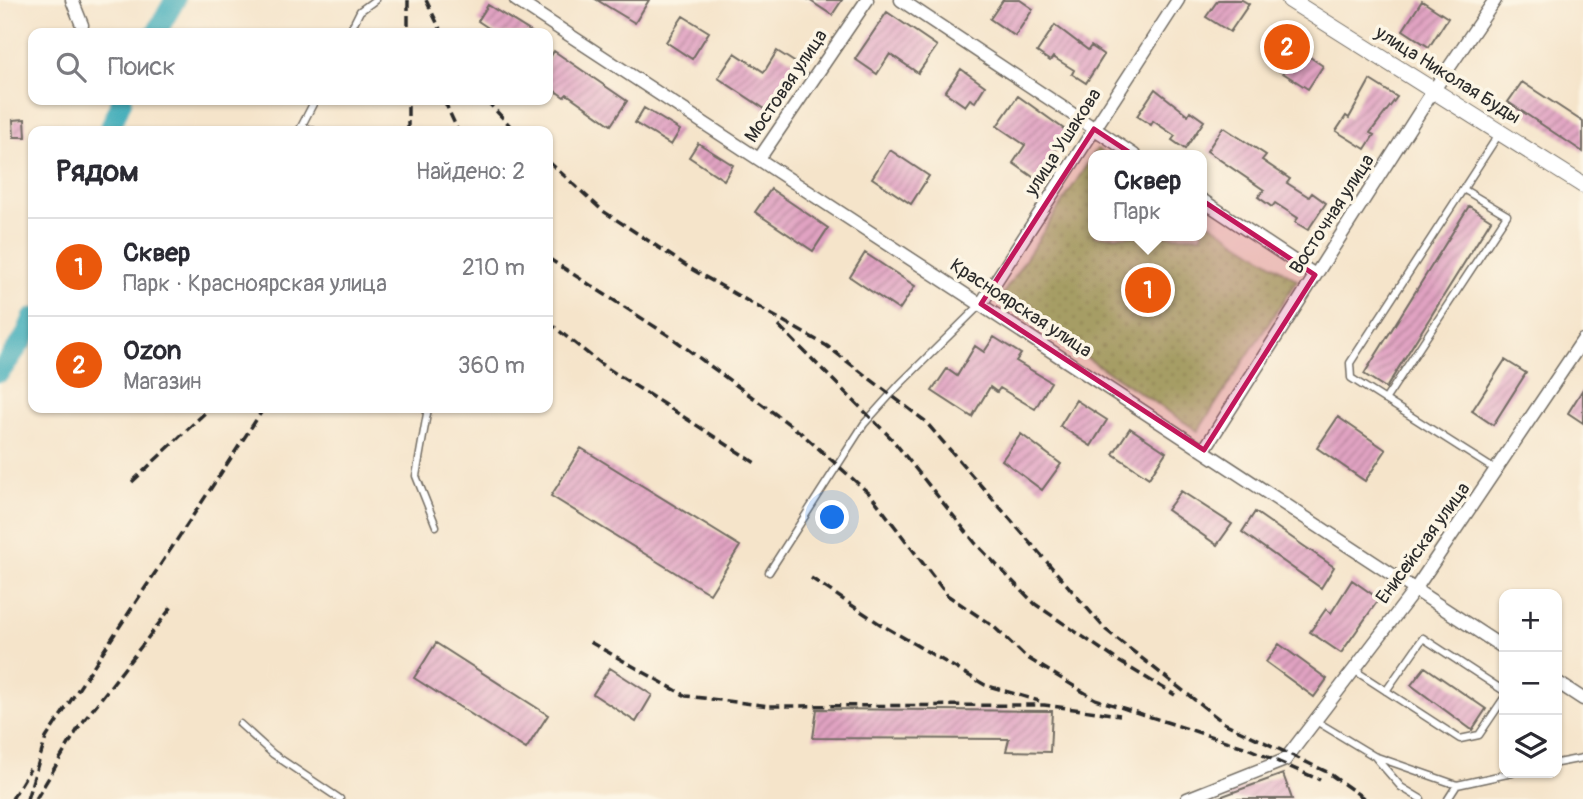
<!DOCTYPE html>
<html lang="ru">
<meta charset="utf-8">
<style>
body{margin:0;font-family:Pangolin,sans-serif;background:#f7f7f7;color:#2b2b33}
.controls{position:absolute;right:21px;bottom:21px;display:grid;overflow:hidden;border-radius:14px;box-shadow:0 2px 5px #0004}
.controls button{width:63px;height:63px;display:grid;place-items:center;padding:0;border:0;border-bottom:2px solid #e1e1e2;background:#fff;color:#2b2b33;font:35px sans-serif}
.you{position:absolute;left:833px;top:518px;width:24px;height:24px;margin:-18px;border:5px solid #fff;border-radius:50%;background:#1a73e8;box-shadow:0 0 0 10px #1a73e833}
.badge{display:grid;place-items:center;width:46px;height:46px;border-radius:50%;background:#ea580c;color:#fff;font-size:23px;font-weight:700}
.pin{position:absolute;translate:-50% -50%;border:4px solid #fff;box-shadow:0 2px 7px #0006}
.popup{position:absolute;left:1088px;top:150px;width:119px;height:91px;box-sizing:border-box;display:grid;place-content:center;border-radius:14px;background:#fff;filter:drop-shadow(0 2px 5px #0005);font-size:23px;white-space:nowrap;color:#7c7c81}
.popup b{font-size:26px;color:#2b2b33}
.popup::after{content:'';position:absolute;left:50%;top:100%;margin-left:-14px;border:14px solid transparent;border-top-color:#fff}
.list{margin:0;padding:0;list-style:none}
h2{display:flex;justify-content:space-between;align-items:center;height:91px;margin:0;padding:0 28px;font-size:30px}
h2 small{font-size:23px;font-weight:400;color:#7c7c81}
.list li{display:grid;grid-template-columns:46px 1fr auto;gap:21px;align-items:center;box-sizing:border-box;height:98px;padding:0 28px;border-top:2px solid #e1e1e2}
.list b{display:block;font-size:26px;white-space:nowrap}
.list p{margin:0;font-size:23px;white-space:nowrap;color:#7c7c81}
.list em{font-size:23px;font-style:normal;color:#7c7c81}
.icon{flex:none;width:38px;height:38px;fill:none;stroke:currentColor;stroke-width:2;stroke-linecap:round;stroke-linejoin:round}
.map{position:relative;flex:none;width:1583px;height:799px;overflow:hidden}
.search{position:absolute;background:#fff;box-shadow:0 2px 5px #0004;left:28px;top:28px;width:525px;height:77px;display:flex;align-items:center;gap:18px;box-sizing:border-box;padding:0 24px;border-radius:14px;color:#7c7c81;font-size:26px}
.panel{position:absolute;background:#fff;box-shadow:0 2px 5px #0004;left:28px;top:126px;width:525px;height:287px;border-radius:14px}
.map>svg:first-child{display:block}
</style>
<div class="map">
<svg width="1583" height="799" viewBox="0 0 1583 799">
<defs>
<pattern id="grass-dots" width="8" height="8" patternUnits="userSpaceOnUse" patternTransform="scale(1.75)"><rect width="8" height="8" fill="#9fbf67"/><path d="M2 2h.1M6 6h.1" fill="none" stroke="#829b55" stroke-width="1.8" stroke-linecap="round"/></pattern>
<pattern id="building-hatch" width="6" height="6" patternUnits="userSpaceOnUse" patternTransform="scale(1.75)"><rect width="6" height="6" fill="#e1a3c2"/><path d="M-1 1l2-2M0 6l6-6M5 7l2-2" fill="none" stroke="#b7859e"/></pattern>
</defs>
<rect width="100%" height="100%" fill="#fcf5e5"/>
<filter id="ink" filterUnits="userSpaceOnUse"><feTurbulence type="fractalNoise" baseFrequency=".0143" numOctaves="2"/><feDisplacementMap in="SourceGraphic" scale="14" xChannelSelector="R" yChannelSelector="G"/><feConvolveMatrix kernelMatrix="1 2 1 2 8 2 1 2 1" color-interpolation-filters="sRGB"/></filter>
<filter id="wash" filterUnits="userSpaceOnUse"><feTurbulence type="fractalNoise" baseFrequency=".00686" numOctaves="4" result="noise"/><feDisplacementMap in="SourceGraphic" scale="28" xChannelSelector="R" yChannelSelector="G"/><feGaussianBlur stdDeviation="1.57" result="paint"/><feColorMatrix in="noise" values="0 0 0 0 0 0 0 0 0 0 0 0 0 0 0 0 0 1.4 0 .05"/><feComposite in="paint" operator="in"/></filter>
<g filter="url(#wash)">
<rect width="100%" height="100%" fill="#f5e4ca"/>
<path fill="url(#grass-dots)" stroke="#657549" stroke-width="2" d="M1097,149L1107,155H1094V236H1202V218L1297,280L1198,431L999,300Z"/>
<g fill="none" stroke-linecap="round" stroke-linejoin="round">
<path stroke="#3aaab8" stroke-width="21" d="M156,33L175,0
M109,131L122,100
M0,372L25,337L33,318"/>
</g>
<g id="blocks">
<path fill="url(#building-hatch)" d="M597,0H649L635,23Z
M809,0H842L832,15Z
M1003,0H1020L1033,9L1015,36L990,19Z
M1218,0H1242L1249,4L1230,32L1206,17Z
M1422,1L1448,18L1429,47L1403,30Z
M488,5L533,33H496L478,21Z
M887,12L937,46L918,73L890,54L877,74L855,59Z
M683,16L709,32L692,59L666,42Z
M1055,25L1088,50L1091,46L1104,55L1086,83L1072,74L1074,70L1053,57L1050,61L1037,52Z
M1279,36L1323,66L1308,89L1264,61Z
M554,51L627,101L611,125L567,94L564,97L548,86V61Z
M777,51L799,65L768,111L718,78L735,53L764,72Z
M961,69L985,86L975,102L970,99L965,106L945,92Z
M1370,80L1397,97L1370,133L1374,135L1365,149L1336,131L1346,116L1349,118Z
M1522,82L1583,122V152L1508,102Z
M1155,89L1188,115L1190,111L1204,121L1185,149L1172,140L1175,136L1153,121L1151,125L1137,116Z
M1018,96L1068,132L1036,179L1013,163L1025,145L997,126Z
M644,108L680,130L671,145L635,123Z
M25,119L26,137H14L13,120Z
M1223,127L1266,155L1262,160L1290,179L1287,183L1309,197L1312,193L1326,203L1308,230L1295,222L1298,218L1275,203L1272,207L1258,197L1264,190L1207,151Z
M698,143L733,165L724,180L689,157Z
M890,150L929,176L911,204L872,178Z
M771,189L828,228L813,251L755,212Z
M1469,206L1491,220L1386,388L1364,374Z
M865,253L915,286L899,310L850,277Z
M994,337L1021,354L1016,361L1051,382L1035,409L1000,388L997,392L990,387L972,417L932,391L947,369L957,376L975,346L984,352Z
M1505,360L1526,373L1493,425L1472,411Z
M1583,389V423L1568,413Z
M1076,400L1107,420L1091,446L1060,426Z
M1338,417L1386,450L1365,481L1317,448Z
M1130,428L1166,452L1149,478L1113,454Z
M1021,434L1061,464L1042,490L1002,460Z
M581,448L740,546L710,594L551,496Z
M1181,491L1232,524L1217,545L1167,510Z
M1255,512L1334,567L1321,588L1242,532Z
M1352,580L1379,599L1341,653L1310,632L1326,609L1331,613Z
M436,643L548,715L526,749L414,678Z
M1279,644L1327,679L1314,697L1266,662Z
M1425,667L1486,709L1472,730L1411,685Z
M610,668L652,695L636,722L593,694Z
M817,709L1052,711L1050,752L1006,751L1009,739L813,738Z
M1283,774L1292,799H1217V798Z"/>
</g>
</g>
<g filter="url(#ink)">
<use href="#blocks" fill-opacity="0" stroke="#726c63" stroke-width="2"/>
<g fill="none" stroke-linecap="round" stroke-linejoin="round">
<defs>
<path id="service" d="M349,33L360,11L375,0
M302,126L314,131
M299,131L315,100
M1385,400L1507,215L1463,189
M428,408L416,476L436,526
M1497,471L1351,378L1350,363L1499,134
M769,572L864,424L900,384L981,304
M1354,670L1460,739L1479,735L1504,698
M1386,691L1423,638L1504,691
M1316,721L1374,756L1457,785L1512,773
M240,724L273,754L340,799
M1376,758L1401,787L1421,799
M1557,763L1583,758
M1448,799L1457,785"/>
<path id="minor" d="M72,0L82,25
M516,0L1504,648
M901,0L1134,155
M759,159L867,0
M1202,200L1315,275
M981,304L1178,0
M1204,450L1433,91L1495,0
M1557,682L1583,699
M1187,799L1285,760L1414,591L1583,340"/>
<path id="tertiary" d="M1290,0L1583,185"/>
</defs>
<use href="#service" stroke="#726c63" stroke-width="9"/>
<use href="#minor" stroke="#726c63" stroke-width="15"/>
<use href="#tertiary" stroke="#726c63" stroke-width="18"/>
<use href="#service" stroke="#fff" stroke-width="6"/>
<use href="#minor" stroke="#fff" stroke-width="12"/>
<use href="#tertiary" stroke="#fff" stroke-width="16"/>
<path stroke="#2b2b2b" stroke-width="3.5" stroke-dasharray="10 5" stroke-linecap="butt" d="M408,0V33
M426,0L442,33
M444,100L458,131
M486,100L515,131
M408,131V100
M548,161L603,211L693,270L827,346L925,421L1106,630L1224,723L1327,772L1365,799
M548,258L671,337L801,433L871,495L947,595L993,626L1026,657L1095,699L1247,748L1320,780
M548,322L601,364L757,464
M779,326L891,438L976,544L1035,604L1120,662L1175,695
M132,482L210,408
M811,578L880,624L985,685L1039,701
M590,642L686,696L770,706L1044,705L1120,715
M12,799L30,769
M27,799L46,738L264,408
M36,799L79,727L174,604"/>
</g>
</g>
<path fill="#c2185b" fill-opacity="0.2" stroke="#c2185b" stroke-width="5" stroke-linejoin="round" d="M1094,129L1315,275L1204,450L981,304Z"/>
<g text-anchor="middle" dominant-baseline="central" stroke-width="7" stroke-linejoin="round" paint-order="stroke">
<g font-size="19" fill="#2b2b2b" stroke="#fcf5e5">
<text transform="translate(1448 75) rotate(32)">улица Николая Буды</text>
<text transform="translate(786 86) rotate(-56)">Мостовая улица</text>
<text transform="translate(1063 142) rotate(-57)">улица Ушакова</text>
<text transform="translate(1332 214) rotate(-57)">Восточная улица</text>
<text transform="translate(1021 308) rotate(33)">Красноярская улица</text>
<text transform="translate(1423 543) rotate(-54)">Енисейская улица</text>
</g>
</g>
</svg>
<div class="controls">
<button>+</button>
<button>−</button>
<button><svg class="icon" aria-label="layers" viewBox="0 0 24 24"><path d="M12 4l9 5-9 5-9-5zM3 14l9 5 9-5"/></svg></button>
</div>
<div class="you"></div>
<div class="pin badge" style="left:1148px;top:290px">1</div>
<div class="popup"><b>Сквер</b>Парк</div>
<div class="pin badge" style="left:1287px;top:47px">2</div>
<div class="search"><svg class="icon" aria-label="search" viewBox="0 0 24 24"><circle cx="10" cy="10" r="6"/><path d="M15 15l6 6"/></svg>Поиск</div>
<section class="panel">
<h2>Рядом<small>Найдено: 2</small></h2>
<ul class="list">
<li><span class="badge">1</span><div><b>Сквер</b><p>Парк · Красноярская улица</p></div><em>210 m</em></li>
<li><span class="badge">2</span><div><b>Ozon</b><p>Магазин</p></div><em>360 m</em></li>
</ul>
</section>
</div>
